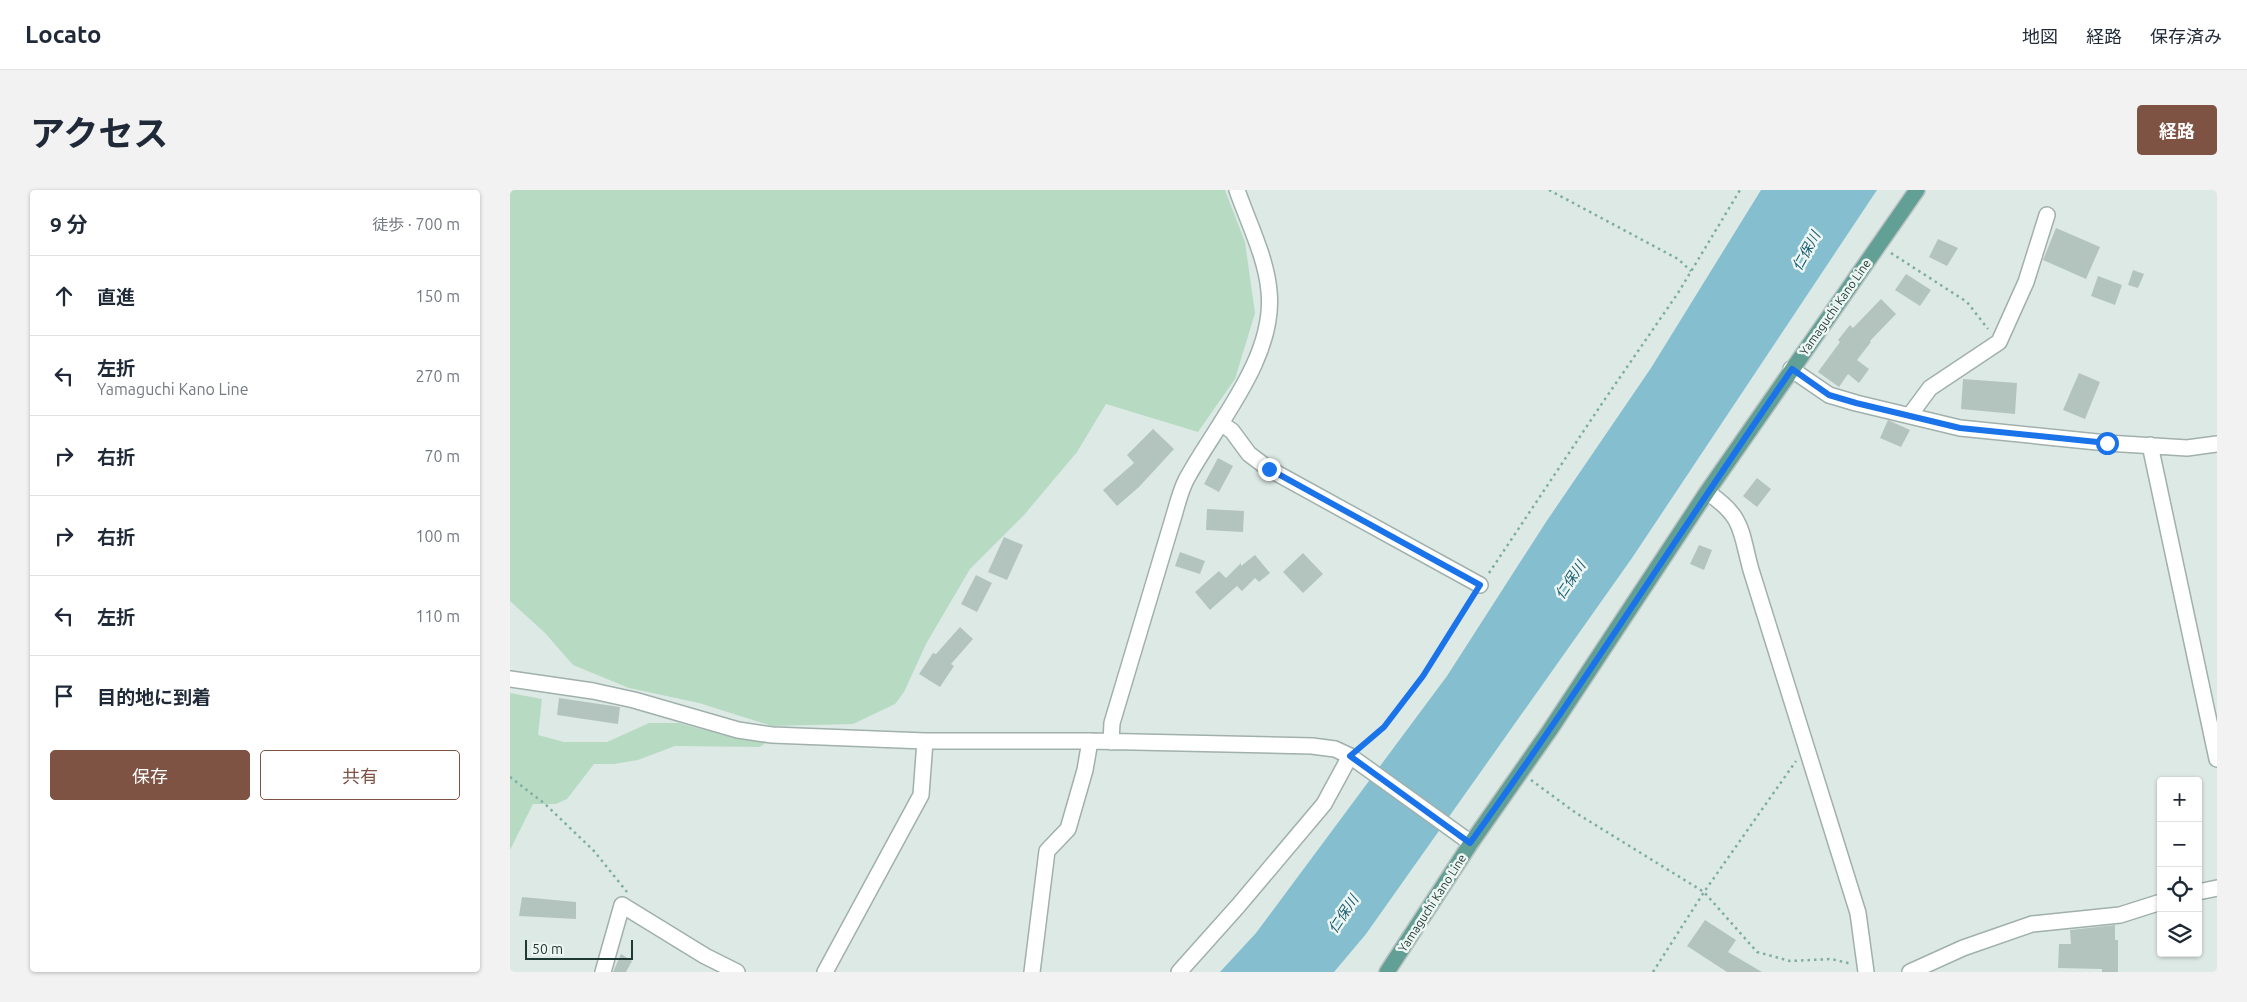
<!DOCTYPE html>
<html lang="ja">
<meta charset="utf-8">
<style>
body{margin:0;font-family:Ubuntu,"Noto Sans JP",sans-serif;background:#f2f2f3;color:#1f2937}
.controls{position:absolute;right:15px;bottom:15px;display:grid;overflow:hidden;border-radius:5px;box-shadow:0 1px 4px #0004}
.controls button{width:45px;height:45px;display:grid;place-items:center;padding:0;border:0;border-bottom:1px solid #e0e1e3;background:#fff;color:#1f2937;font:25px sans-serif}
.scale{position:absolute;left:15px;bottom:12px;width:108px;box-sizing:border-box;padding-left:5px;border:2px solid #1f3833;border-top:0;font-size:14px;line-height:18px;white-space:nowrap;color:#1f3833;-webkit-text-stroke:4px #edf6f2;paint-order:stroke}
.stop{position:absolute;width:15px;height:15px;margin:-11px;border:4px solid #1a73e8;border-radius:50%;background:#fff}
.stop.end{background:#1a73e8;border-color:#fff;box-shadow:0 1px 5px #0008}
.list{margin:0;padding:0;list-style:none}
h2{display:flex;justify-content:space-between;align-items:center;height:65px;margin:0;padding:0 20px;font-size:21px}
h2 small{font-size:16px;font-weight:400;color:#747a83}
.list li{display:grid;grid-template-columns:32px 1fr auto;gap:15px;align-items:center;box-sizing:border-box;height:80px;padding:0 20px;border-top:1px solid #e0e1e3}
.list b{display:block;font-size:19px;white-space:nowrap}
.list p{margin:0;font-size:16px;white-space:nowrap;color:#747a83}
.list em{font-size:16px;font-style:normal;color:#747a83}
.actions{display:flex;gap:10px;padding:15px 20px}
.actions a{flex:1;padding:11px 0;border:1px solid #7e5344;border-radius:5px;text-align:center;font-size:18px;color:#7e5344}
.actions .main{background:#7e5344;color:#fff}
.icon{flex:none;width:28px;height:28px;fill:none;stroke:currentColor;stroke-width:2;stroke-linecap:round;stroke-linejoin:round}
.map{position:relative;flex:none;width:1707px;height:782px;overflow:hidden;border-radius:5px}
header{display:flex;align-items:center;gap:30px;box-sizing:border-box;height:70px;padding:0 25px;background:#fff;border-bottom:1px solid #e0e1e3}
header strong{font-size:24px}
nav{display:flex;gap:28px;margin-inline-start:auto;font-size:18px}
.intro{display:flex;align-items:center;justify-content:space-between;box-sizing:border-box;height:120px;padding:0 30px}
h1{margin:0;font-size:35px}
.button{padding:12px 22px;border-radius:5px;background:#7e5344;color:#fff;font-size:18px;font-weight:700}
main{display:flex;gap:30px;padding:0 30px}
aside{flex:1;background:#fff;border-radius:5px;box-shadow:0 1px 4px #0004}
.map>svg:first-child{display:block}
</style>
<header>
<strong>Locato</strong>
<nav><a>地図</a><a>経路</a><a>保存済み</a></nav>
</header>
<div class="intro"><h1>アクセス</h1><a class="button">経路</a></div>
<main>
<aside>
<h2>9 分<small>徒歩 · 700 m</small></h2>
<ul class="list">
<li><svg class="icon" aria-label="ahead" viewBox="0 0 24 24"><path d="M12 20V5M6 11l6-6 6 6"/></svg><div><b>直進</b></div><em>150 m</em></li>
<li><svg class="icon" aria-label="left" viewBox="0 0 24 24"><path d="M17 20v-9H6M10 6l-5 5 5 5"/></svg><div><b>左折</b><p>Yamaguchi Kano Line</p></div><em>270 m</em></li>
<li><svg class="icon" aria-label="right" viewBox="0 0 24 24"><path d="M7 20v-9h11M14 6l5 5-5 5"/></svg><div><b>右折</b></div><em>70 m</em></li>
<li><svg class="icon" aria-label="right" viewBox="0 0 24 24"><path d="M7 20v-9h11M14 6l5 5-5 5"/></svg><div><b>右折</b></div><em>100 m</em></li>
<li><svg class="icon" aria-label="left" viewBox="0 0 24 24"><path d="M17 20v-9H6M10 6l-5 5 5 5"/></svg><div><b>左折</b></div><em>110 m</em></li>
<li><svg class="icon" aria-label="arrive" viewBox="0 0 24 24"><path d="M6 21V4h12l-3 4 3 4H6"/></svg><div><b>目的地に到着</b></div></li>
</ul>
<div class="actions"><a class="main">保存</a><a>共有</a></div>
</aside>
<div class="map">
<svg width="1707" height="782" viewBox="0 0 1707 782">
<rect width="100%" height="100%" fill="#dde9e5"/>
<path fill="#b6dbc2" d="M0,0H715L735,52L745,123L725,189L688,242L596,214L567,262L514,325L460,379L416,454L394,502L385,514L343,534L262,536L189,513L119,498L63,475L35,443L0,411Z
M0,503L32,509L28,545L54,552H97L139,533H169L221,547L258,551L250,557L165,556L128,570L104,574H84L57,609L46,614H23L0,660Z"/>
<path fill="#84becf" d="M1251,0H1367L1122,368L856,744L824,782H710L746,743L937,486L1036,332L1141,178Z"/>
<path fill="#b3c4be" d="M1546,38L1590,57L1576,89L1533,70Z
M1428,49L1448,58L1437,76L1419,67Z
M1623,80L1634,84L1628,98L1618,95Z
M1396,84L1421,100L1410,116L1385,100Z
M1588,86L1612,95L1605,115L1581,106Z
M1371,109L1386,124L1360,151L1361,152L1347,170L1359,179L1349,193L1338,184L1329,197L1308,182L1330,152L1328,150L1340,135L1343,138Z
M1569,183L1590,192L1575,229L1553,220Z
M1453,189L1507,193L1505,224L1451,219Z
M1378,230L1400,240L1391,257L1370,248Z
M643,239L664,259L629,297L607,316L593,300L624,273L617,265Z
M708,268L723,276L709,302L694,294Z
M1247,288L1261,299L1247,317L1233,306Z
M697,319L734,321L733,342L696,340Z
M494,347L513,355L497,390L478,382Z
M1189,355L1202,360L1194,380L1180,374Z
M670,362L695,371L690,384L665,376Z
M793,363L813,384L793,403L773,382Z
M745,365L760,383L749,392L745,388L732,401L727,396L700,420L685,402L709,381L716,388L731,373V376Z
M466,385L482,393L467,422L451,414Z
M450,437L463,449L441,474L444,476L430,497L409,484L423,463L426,464Z
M49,508L110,517L108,534L47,525Z
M12,707L66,712V729L9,726Z
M1195,730L1226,750L1218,762L1252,782H1217L1177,756Z
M1605,735V750H1608V782H1592V779L1548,778L1549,754H1561L1560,740Z
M111,764L122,771L116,782H103Z"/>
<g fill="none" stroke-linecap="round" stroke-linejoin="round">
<defs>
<path id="minor" d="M1281,179L1319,205L1346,213L1450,238L1597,253L1677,258L1707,254
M1400,225L1420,198L1489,152L1516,92L1537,25
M712,234L722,241L739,264L759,279L970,395
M1640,255L1707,569
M1197,302C1234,327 1230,340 1241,380L1348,723L1356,782
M0,489L83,501L124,510L228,540L262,545L415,551H580L802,556L825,559L840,566L961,653
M601,552L602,533L665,322C668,311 671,300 676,290C706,234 766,168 759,101C756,67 738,32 727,0
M1688,702L1707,698
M93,782L112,715L195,766L227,782
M315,782L411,605L415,551
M522,782L537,661L558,639L575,580L580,551
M669,782L728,716L814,614L840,566
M1400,782L1453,758L1522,734L1610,725L1651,712"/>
<path id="major" d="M877,782L961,653L1040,540L1197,302L1407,0"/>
</defs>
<use href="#minor" stroke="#a0b0ac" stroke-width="18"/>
<use href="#major" stroke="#bcc3c2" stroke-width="18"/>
<path stroke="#7eada2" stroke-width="2.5" stroke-dasharray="2.5 4" stroke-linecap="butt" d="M1039,0L1168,69L1181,81
M1381,63L1457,112L1478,139
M979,383L1093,212L1168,103L1230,0
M850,557L874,537L913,486L963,407
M0,587L35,614L84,661L117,702
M1021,590L1066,623L1194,702L1247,762L1280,771L1321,769L1342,774
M1143,782L1194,702L1286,571"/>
<use href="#minor" stroke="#fff" stroke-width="15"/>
<use href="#major" stroke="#629f94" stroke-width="15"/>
</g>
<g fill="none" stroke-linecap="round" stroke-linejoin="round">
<path stroke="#1a73e8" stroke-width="6" d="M759,279L970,395L913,486L874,537L840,566L960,653C1072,498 1173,336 1282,179L1319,205L1346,213L1450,238L1597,253"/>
</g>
<g text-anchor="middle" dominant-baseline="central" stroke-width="5" stroke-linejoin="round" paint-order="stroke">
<g font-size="12" fill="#1f3833" stroke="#edf6f2">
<text transform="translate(1325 117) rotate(-55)">Yamaguchi Kano Line</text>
<text transform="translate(922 713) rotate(-57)">Yamaguchi Kano Line</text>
</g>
<g font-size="14" font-style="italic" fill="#1a5e73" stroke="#edf6f2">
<text transform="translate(1296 61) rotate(-61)">仁保川</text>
<text transform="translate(1060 390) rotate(-56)">仁保川</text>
<text transform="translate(833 724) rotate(-56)">仁保川</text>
</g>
</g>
</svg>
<div class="controls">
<button>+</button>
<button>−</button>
<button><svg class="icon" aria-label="locate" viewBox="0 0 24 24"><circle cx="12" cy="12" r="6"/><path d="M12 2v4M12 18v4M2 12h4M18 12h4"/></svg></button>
<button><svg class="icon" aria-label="layers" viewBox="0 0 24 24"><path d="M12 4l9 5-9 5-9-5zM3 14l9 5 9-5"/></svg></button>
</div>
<div class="scale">50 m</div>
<div class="stop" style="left:1597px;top:253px"></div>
<div class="stop end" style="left:759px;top:279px"></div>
</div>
</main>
